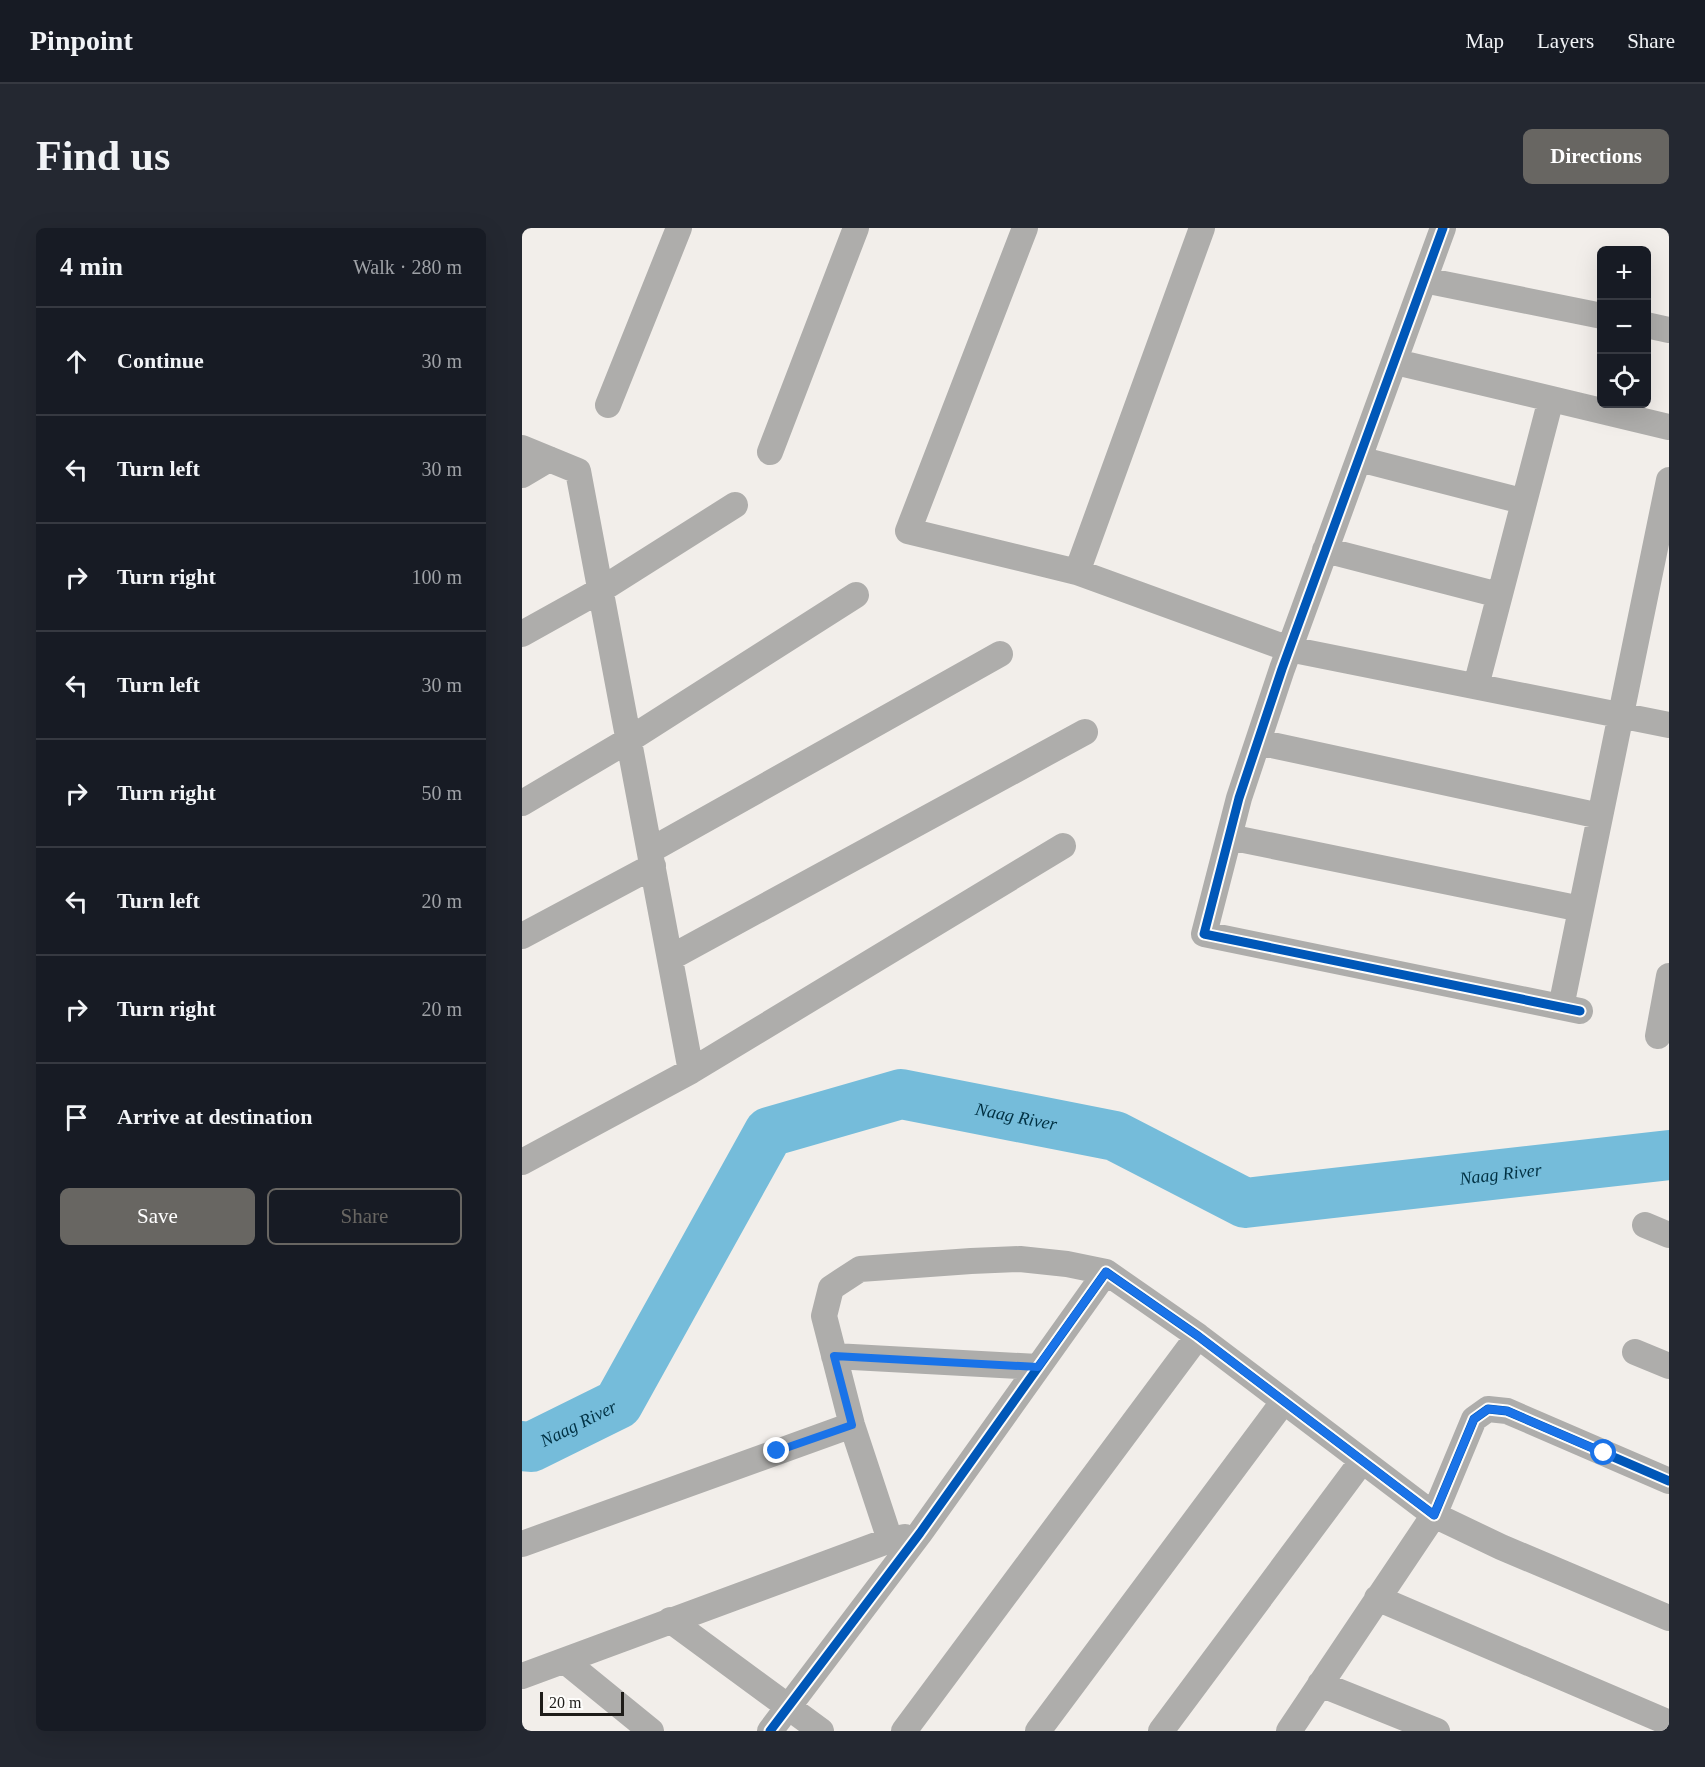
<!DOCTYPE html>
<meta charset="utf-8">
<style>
body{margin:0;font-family:Georgia,serif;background:#242831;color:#f1f3f6}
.controls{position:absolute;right:18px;top:18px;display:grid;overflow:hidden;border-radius:9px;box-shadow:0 6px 24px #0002}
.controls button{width:54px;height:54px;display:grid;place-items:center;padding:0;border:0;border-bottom:2px solid #363941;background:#171b24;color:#f1f3f6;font:30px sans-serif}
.scale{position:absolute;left:18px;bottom:15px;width:84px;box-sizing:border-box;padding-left:6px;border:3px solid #1e1c19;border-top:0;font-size:16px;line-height:21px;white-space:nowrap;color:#1e1c19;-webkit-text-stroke:4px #fefdfb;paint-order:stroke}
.stop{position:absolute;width:18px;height:18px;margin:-14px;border:4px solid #1a73e8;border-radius:50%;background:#fff}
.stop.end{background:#1a73e8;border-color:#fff;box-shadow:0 2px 6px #0008}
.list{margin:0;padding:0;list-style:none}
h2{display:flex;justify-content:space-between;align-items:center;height:78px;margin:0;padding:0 24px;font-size:26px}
h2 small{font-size:20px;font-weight:400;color:#9ea1a6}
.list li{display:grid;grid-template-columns:39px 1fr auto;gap:18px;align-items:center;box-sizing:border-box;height:108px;padding:0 24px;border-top:2px solid #363941}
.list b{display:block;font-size:22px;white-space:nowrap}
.list em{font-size:20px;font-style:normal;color:#9ea1a6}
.actions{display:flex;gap:12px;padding:18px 24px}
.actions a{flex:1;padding:14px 0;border:2px solid #686662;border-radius:9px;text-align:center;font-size:21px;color:#686662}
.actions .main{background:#686662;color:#fff}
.icon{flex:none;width:33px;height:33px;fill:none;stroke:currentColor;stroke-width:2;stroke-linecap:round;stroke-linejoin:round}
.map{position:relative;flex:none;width:1147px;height:1503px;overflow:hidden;border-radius:9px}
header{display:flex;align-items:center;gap:36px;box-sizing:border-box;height:84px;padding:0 30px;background:#171b24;border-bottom:2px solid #363941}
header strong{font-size:28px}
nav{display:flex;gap:33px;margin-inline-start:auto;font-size:21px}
.intro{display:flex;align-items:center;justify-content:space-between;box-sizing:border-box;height:144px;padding:0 36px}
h1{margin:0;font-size:42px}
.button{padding:15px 27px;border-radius:9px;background:#686662;color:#fff;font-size:21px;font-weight:700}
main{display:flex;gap:36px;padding:0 36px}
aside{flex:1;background:#171b24;border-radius:9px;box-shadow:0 6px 24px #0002}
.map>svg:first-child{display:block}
</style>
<header>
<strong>Pinpoint</strong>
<nav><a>Map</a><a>Layers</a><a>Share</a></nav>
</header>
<div class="intro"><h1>Find us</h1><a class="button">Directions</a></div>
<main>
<aside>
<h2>4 min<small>Walk · 280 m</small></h2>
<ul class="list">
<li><svg class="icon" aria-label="ahead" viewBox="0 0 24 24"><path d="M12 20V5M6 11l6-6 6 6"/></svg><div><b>Continue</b></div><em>30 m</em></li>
<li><svg class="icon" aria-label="left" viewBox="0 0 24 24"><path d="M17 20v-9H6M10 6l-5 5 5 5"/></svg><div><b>Turn left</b></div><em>30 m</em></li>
<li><svg class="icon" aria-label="right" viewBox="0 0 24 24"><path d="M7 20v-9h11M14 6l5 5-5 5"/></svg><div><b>Turn right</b></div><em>100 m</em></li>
<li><svg class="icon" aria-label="left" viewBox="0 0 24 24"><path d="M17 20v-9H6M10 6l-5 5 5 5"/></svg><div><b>Turn left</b></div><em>30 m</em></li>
<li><svg class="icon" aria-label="right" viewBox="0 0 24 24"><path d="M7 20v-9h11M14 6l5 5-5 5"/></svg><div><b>Turn right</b></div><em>50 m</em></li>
<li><svg class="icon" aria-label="left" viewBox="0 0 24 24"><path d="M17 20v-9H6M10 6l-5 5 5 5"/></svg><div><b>Turn left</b></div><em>20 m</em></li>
<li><svg class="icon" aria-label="right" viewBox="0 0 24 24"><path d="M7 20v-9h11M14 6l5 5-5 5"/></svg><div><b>Turn right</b></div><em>20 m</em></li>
<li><svg class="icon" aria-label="arrive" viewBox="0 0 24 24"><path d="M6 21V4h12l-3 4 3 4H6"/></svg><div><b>Arrive at destination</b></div></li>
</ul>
<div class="actions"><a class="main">Save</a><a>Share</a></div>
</aside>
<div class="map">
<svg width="1147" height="1503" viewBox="0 0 1147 1503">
<rect width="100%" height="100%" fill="#f2eeea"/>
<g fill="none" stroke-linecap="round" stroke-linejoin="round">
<path stroke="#75bcda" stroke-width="50" id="s1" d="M0,1218L9,1219L96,1176L247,904L379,866L593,908L723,975L1147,927"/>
<path stroke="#aeadab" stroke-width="26" d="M503,0L386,303L555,344L767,421L1147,497
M921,0L760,441L717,570L682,706L1058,783
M902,52L1080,88
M1124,97L1147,102
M874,134L1147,199
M86,177L157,0
M0,220L56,243L169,843
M248,224L334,0
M837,231L1000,273
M0,247L27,231
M803,322L977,367
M555,344L680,0
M0,406L77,363L213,277
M954,458L1029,171
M736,514L1078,588
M0,575L105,513L334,367
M707,609L1059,681
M129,622L478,426
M0,708L131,638
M148,730L563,504
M1039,779L1147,252
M1136,808L1147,748
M0,934L169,843L541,618
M1123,997L1147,1007
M1113,1124L1147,1138
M312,1128L516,1139
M368,1312L330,1197L302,1088L309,1060L338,1041L449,1033L498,1031L545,1036L584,1044
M0,1316L330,1197
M855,1370L1147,1495
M148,1392L299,1503
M43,1433L129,1503
M0,1448L368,1312L383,1309
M798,1456L915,1503
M248,1503L398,1305L584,1044L676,1108L912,1287L952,1191L966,1181L985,1183L1147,1253
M382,1503L676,1108
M516,1503L762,1173
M639,1503L840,1233
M767,1503L912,1287L979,1319L1147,1390"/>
<defs>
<path id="cycleway" d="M921,0L760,441L717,570L682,706L1058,783
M248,1503L398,1305L584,1044L676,1108L912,1287L952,1191L966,1181L985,1183L1147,1253"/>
</defs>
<use href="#cycleway" stroke="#fefdfb" stroke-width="13"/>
<use href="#cycleway" stroke="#0057b8" stroke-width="9"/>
</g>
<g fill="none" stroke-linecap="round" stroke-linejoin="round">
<path stroke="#1a73e8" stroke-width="8" d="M255,1223L330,1197L312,1128L516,1139L584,1044L676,1108L912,1287L952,1191L966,1181L985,1183L1082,1225"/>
</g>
<g text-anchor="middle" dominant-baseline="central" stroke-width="6" stroke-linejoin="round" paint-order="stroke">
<g font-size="18" font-style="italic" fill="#013143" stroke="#fefdfb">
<text stroke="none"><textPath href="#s1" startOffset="672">Naag River</textPath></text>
<text stroke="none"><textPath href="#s1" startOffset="1176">Naag River</textPath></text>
<text stroke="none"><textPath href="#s1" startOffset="62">Naag River</textPath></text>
</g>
</g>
</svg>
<div class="controls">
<button>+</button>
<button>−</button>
<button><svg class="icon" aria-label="locate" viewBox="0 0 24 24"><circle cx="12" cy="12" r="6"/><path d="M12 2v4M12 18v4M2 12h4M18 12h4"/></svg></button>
</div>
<div class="scale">20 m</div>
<div class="stop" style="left:1082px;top:1225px"></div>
<div class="stop end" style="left:255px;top:1223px"></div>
</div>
</main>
